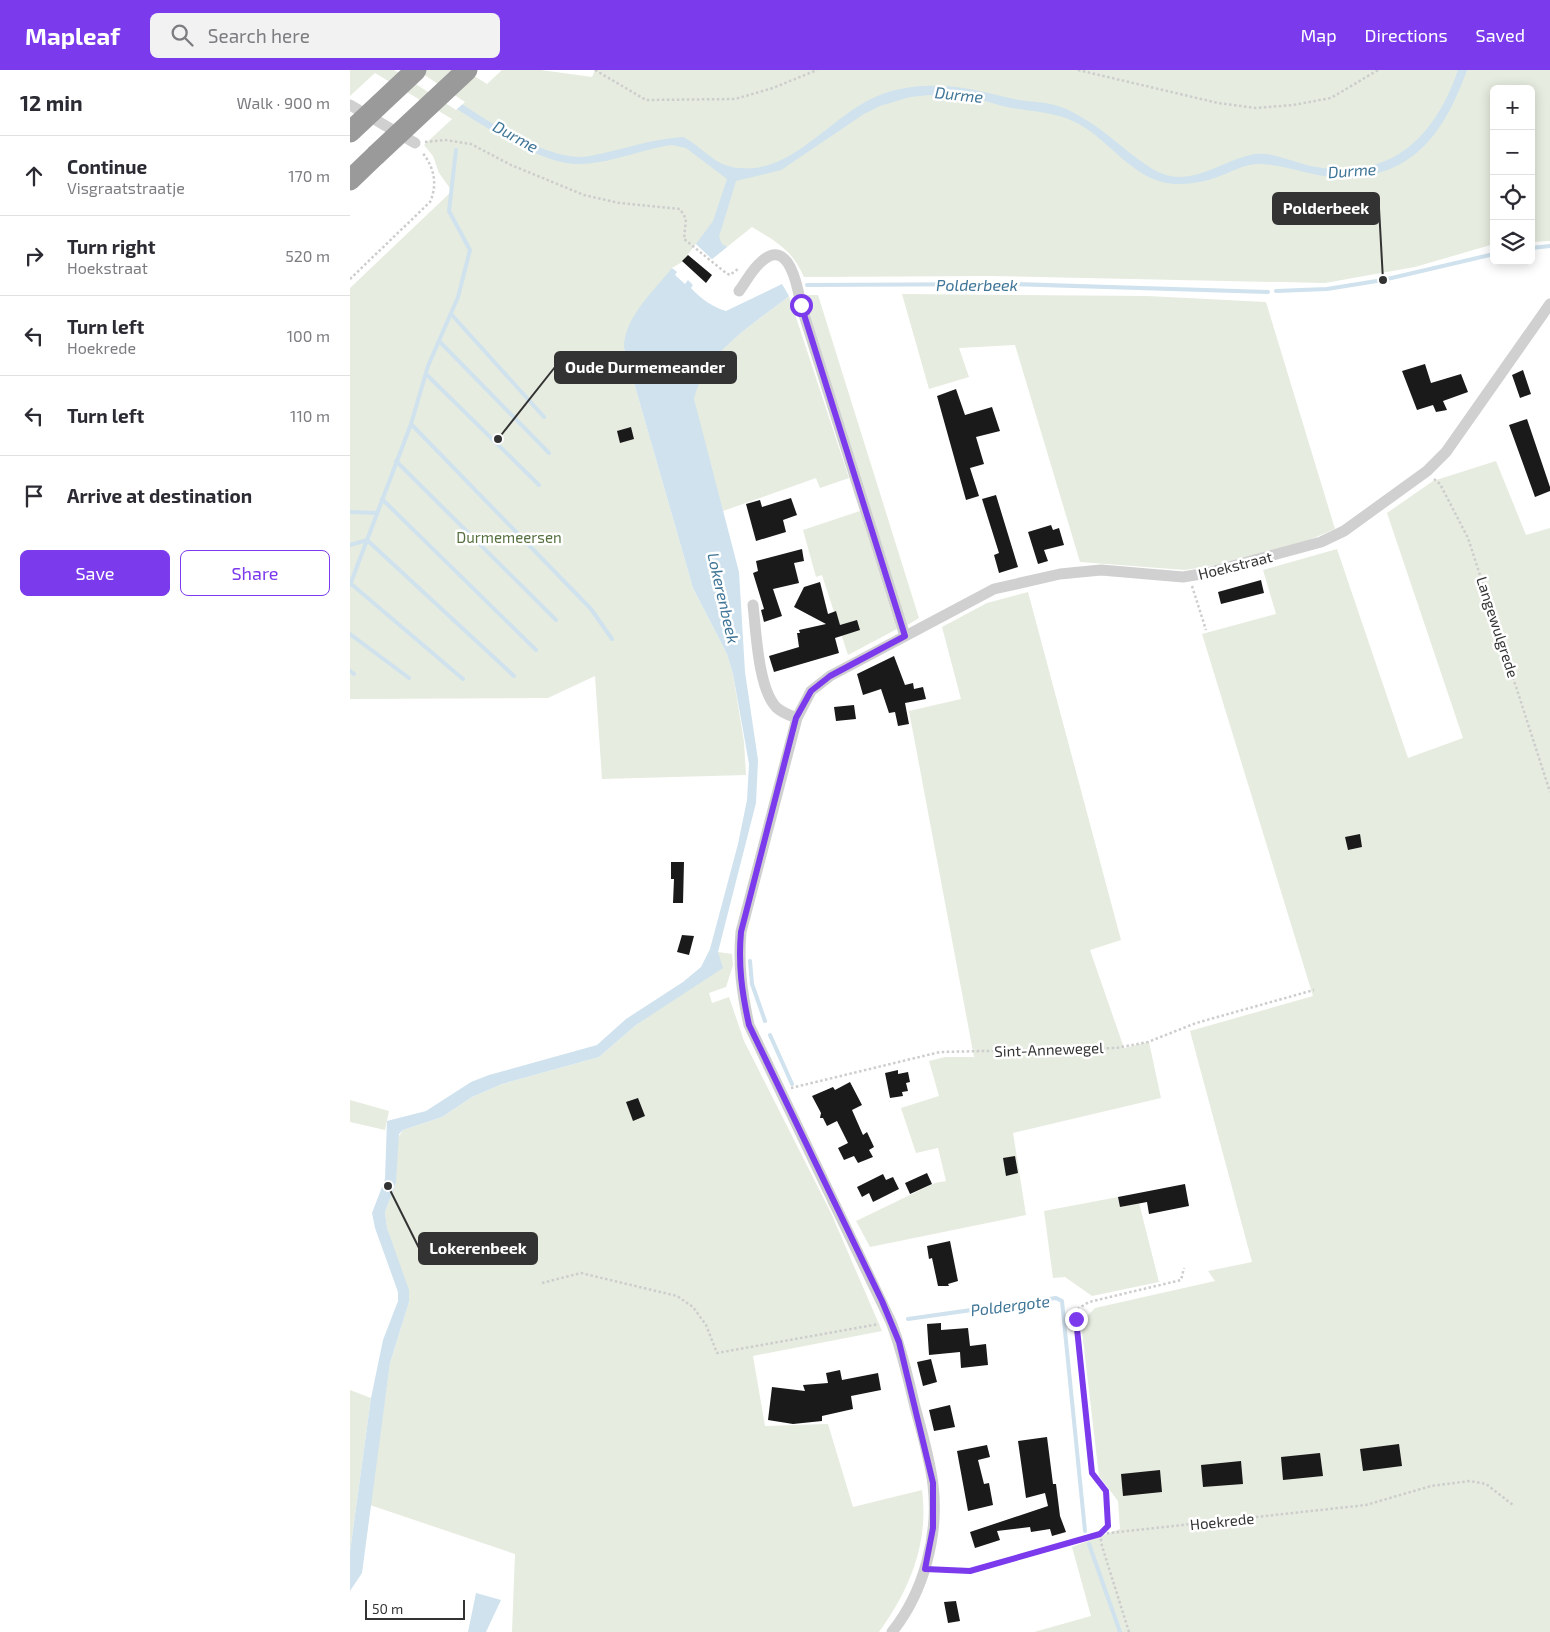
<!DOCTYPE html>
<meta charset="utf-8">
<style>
body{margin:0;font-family:"Exo 2",sans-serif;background:#f2f2f3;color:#2b2b33}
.controls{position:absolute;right:15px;top:15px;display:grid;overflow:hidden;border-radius:8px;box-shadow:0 2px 12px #0003}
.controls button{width:45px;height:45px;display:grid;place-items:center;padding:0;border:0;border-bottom:1px solid #e1e1e2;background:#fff;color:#2b2b33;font:25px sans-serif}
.scale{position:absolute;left:15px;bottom:12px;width:100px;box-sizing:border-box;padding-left:5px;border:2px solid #333;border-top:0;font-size:14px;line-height:18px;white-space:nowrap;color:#333;-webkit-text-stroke:4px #fff;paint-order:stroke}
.stop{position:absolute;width:15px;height:15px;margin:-11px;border:4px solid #7c3aed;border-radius:50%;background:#fff}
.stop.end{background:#7c3aed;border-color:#fff;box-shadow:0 1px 5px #0008}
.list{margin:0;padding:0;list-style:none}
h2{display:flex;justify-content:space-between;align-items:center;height:65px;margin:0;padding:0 20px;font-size:21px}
h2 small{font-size:16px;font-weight:400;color:#7c7c81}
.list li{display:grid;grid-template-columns:32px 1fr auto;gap:15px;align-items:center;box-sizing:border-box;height:80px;padding:0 20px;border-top:1px solid #e1e1e2}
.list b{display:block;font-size:19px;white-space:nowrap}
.list p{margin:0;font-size:16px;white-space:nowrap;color:#7c7c81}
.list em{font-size:16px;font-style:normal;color:#7c7c81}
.actions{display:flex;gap:10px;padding:15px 20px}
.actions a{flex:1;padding:11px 0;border:1px solid #7c3aed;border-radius:8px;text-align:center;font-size:18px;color:#7c3aed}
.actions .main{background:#7c3aed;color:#fff}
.icon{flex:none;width:28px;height:28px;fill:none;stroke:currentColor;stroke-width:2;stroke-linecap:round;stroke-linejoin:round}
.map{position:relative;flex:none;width:1200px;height:1562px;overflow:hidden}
header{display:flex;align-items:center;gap:30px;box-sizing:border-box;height:70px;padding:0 25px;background:#7c3aed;color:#fff}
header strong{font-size:24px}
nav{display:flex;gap:28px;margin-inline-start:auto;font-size:18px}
.search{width:350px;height:45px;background:#f2f2f3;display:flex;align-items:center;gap:12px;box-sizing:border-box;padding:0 18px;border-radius:8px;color:#7c7c81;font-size:19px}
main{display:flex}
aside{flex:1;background:#fff}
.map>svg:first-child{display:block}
</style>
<header>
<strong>Mapleaf</strong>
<div class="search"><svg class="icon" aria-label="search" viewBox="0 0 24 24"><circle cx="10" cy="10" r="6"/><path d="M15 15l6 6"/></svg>Search here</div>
<nav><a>Map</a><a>Directions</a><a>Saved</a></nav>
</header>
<main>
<aside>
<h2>12 min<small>Walk · 900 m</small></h2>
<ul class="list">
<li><svg class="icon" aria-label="ahead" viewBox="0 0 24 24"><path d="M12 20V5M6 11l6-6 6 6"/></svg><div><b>Continue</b><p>Visgraatstraatje</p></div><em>170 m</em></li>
<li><svg class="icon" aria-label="right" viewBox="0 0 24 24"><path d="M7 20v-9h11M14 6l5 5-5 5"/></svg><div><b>Turn right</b><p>Hoekstraat</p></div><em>520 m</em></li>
<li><svg class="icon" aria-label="left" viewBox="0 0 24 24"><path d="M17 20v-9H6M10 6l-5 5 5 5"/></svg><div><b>Turn left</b><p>Hoekrede</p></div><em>100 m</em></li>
<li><svg class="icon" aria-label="left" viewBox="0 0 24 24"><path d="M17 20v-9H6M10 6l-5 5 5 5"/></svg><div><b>Turn left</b></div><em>110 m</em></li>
<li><svg class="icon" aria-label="arrive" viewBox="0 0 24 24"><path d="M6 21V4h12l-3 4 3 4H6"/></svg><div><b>Arrive at destination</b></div></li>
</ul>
<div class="actions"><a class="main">Save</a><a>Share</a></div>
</aside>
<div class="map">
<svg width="1200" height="1562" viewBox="0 0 1200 1562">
<rect width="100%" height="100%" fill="#fff"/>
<path fill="#e6ecdf" d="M0,0H47L73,8L63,0H115L137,14L152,0H191L242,7L245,0H1200V171L1181,172V19H1144V174L1065,197L975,213L640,206L454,207C442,180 427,172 402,157L362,189L346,174L332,192L322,198L274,278L343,518L377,584L383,604L394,672L396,705L252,709L245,606L198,628L0,629V218L102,121L89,103L83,86L74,75L102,49L25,3L0,26Z
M552,224L797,226L916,232L985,459L959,470L866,495L835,500L730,492L665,275L609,278L619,307L579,319Z
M452,225H468L569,548L556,556Z
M439,226L499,408L470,418L466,408L373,441L346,345C345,340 344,335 344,330C344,290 411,249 439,226Z
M1146,391L1176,465L1200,458V1562H684L741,1546L722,1477L770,1459L768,1431L749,1406L731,1252L745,1238L865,1211L858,1201L902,1192L840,961L963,926L852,564L926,544L913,500L987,479L1058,688L1113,668L1037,443L1083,411Z
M510,441L547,559L498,585L472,505L466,507L453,460Z
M678,522L771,870L740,880L774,978L799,972L811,1028L663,1063L676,1145L520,1177L506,1151L585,1113L596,1111L588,1078L566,1083L551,1038L589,1026L579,991L595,987H624L559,641L611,629L592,557L637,533Z
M368,882L382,884L383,895L376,917L359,923L362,933L379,927L394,971L481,1143L532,1261L403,1286L415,1356L478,1354L503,1437L572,1420C579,1473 560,1519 529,1562H162L165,1484L20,1435L40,1293L59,1232L37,1158L35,1142L46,1113L47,1069L53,1060L92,1047L122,1027L152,1014L249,987L286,955L310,938Z
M0,1030L39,1041L35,1060L0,1052Z
M768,1127L770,1137L789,1133L809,1212L742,1226L715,1207L703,1208L694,1141Z
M0,1320L21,1328L0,1482Z"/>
<path fill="#cfe2ee" d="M1108,0H1117C1093,67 1059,112 982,107C958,105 935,95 911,94C898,93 887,99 875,104C857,112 832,117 812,112C778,103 756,67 725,52C704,42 685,42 663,38C653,37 644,33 634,31C621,27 609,28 596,26L579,25L560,27L530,36L514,44L431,100L386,111L369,167L372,174L377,177L362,189L346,174L363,151L377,109L336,78L322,75C291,79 260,94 229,94C185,95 105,37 67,13L73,8C112,33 193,95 240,86C272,80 300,69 333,67C350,75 362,93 382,97C436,108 474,54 517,31C539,19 566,15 590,16C617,16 643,25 669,30C682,32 696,32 708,36C721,40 733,48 744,55C764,68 795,99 816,105C848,114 876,88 906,84C925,82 947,94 966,97C1042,110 1085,67 1108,0Z
M322,198L327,202L325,205L335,214L338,210L343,215L341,218C350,228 364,238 376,241L432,214L439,226C403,255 355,282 344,329L389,502L395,602L408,690L406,733L368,882L373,898L286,955L249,987L152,1014L122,1027L92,1047L53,1060L49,1064L46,1113L35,1142L37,1158L59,1220V1232L40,1293L12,1503L0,1521V1482L21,1328L33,1270L48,1231V1222L25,1158L22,1143L35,1109L37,1051L76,1041L121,1012L139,1005L247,975L276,949L333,912L351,897L360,879L388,774L397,730L399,694L383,604L377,584L343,518L274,278C274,247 304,221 322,198Z
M126,1523L151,1530L136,1562H118Z"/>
<path fill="#fff" d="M44,0H67L115,32L106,40Z"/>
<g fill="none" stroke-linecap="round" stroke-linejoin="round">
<path stroke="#cfe2ee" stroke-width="4" d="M106,80L99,141L120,180L108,227L78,296L61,354L241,539L262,569
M1181,178L1200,176
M457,215L662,214L918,222
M926,221L977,219L1033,210L1144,184
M101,244L194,347
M89,271L199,383
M76,304L189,415
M46,391L206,550
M32,429L186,580
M0,442L27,443
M0,475L17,470L164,606
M0,513L113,609
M0,515L61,354
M0,564L59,608
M0,601L4,604
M400,891L402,914L415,951
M420,965L442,1014
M558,1249L706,1228L712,1231L735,1461
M739,1474L770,1562"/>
</g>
<path fill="#1a1a1a" d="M338,185L362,205L356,213L332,191Z
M1075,294L1081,313L1111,304L1118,322L1093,331L1097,340L1086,342L1083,335L1067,340L1052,301Z
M1173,300L1181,324L1170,328L1162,305Z
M606,319L615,345L642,337L650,361L626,367L634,394L620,398L629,426L616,430L587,326Z
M1177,349L1200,417V421L1185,427L1159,355Z
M281,357L284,369L270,373L267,361Z
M646,425L668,497L649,503L644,485L649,483L632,429Z
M441,428L447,445L433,450L436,462L406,471L396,434L410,430L412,437Z
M701,455L703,460L709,458L714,475L694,480L698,491L688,494L678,462Z
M452,479L454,491L444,493L449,513L423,519L432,546L414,552L411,540L414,539L403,503L408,501L406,491Z
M911,510L914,523L871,534L868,522Z
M470,512L478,544L486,541L490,555L507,550L510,560L485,568L489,583L424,602L419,586L449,577L447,563H450L449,560L476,554L444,537L454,517Z
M544,586L555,615L563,613L564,619L573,617L576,629L555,633L559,654L548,656L545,642L539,643L531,619L513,625L507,604Z
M504,635L506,649L486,651L484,637Z
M1010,764L1012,777L998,780L995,767Z
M321,792H334L333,833H323L324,809H321Z
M332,865L344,866L339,885L327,882Z
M548,1000V1004L558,1002L560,1012L556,1013L558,1021L552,1022L553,1026L540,1028L535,1003Z
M500,1012L512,1035L502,1040L513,1065L517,1062L524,1077L519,1080L523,1087L508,1093L504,1086L494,1090L488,1078L498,1073L487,1051L477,1056L473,1048H470L471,1043L462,1026L483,1017L485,1020Z
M288,1028L295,1046L283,1051L276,1032Z
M665,1086L668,1103L656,1106L653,1088Z
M577,1103L582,1114L560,1124L555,1113Z
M533,1104L536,1110L543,1107L549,1119L523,1132L519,1123L512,1127L507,1117Z
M835,1114L839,1136L799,1144L797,1132L770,1137L768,1127Z
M600,1171L608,1211L598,1214L599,1216H588L582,1188L579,1189L577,1176Z
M591,1253V1260L618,1258L620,1276L636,1274L638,1295L611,1298L610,1282L579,1285L577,1254Z
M581,1289L587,1312L573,1316L567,1292Z
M490,1300L492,1310L528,1303L531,1320L501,1326L503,1339L472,1346V1351L443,1354L418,1350L422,1317L455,1321L453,1315L478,1313L476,1303Z
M600,1335L605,1357L584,1361L579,1340Z
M697,1367L703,1414H706L710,1446L716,1462L702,1466L700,1459L681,1462L680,1457L647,1461L650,1470L625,1478L620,1462L698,1436L695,1423L676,1428L668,1371Z
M1049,1374L1052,1396L1013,1401L1010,1379Z
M637,1375L640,1387L628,1390L634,1414L639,1413L643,1435L618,1441L607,1381Z
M970,1383L973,1406L933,1410L931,1387Z
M891,1391L893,1414L853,1417L851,1395Z
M810,1400L812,1422L773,1426L771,1404Z
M606,1531L610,1551L598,1553L594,1532Z"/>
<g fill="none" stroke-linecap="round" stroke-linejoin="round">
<path stroke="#cdcdcd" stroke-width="2.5" stroke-dasharray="2.5 2.5" stroke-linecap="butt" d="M245,0L296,30L385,29L423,18L467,0
M728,0L868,33L906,38L943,35L981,28L1028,0
M75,72L95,70L121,74L161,95L234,125L269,133L330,139L336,149L334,169L376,203L380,205L388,199
M0,209L80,132C88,114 84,97 72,82
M1084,409L1090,414L1118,468L1200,722
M842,516L856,560
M441,1018L590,982L766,978L798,972L846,953L964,920
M192,1213L231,1203L327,1226L343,1237L356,1255L367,1283L529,1254
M587,1499L620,1501L750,1464L1016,1435L1081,1416L1120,1411L1136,1414L1163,1435
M779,1562L752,1476L750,1464L758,1456C759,1431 758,1423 742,1403L726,1249L729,1238L739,1232L831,1210L834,1198"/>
<path stroke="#d0d0d0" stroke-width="11" d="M0,35L65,73
M389,221C396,212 402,199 411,192C439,166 448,218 451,235L555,566
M403,535C406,560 408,618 426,637C432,643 439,645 447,648
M542,1562C574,1522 589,1465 583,1415C580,1389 572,1362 565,1337C558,1308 552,1280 541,1252L399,955C392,923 388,895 391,862L447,648L461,621L480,606L644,519L710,504L751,500L833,507L857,503L971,472L994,461L1077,401L1096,382L1200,234"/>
<path stroke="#9a9a9a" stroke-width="21" d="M0,110L26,85"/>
<path stroke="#9a9a9a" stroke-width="21" d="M0,62L66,0
M26,85L117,0"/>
</g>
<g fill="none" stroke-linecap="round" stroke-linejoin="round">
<path stroke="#7c3aed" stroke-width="6" d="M451,235L555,566L480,606L461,621L446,648L391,862C388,895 392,923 399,955L532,1231L549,1272L583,1413V1458L575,1499L620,1501L750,1464L758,1456L756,1421L742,1403L726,1249"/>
</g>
<g text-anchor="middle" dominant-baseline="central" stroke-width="5" stroke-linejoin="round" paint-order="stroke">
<g font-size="15" fill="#56703f" stroke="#fff">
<text x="159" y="467">Durmemeersen</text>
</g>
<g font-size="15" fill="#333" stroke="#fff">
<text transform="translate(885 495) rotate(-14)">Hoekstraat</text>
<text transform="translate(1148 557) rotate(72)">Langewulgrede</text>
<text transform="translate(699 979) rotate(-2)">Sint-Annewegel</text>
<text transform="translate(872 1451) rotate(-6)">Hoekrede</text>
</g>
<g font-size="16" font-style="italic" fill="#3f7597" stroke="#fff">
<text transform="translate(609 24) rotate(6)">Durme</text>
<text transform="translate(166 66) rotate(29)">Durme</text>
<text transform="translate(1002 100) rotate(-4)">Durme</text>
<text x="627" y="214">Polderbeek</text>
<text transform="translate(374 528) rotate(77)">Lokerenbeek</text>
<text transform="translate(660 1235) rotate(-7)">Poldergote</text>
</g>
</g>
<path fill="none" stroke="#333" stroke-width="2" d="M1033 210L1029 138M148 369L205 297M38 1116L69 1178"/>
<g fill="#333" stroke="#fff" stroke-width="2">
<circle cx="1033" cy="210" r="5"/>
<circle cx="148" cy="369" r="5"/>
<circle cx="38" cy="1116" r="5"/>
</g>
<g fill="#333" stroke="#333" stroke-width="2">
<rect x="923" y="123" width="106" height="31" rx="5"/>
<rect x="205" y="282" width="181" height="31" rx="5"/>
<rect x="69" y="1163" width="118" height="31" rx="5"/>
</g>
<g font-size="16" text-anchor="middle" font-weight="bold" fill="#fff">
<text x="976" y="144">Polderbeek</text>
<text x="295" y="303">Oude Durmemeander</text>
<text x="128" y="1184">Lokerenbeek</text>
</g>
</svg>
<div class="controls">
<button>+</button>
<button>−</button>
<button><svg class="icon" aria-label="locate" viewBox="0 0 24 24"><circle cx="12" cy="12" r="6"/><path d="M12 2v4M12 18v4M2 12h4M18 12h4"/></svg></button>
<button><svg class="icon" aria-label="layers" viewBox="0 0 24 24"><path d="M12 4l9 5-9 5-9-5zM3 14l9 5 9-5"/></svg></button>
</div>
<div class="scale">50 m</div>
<div class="stop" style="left:451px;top:235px"></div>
<div class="stop end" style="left:726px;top:1249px"></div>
</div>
</main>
